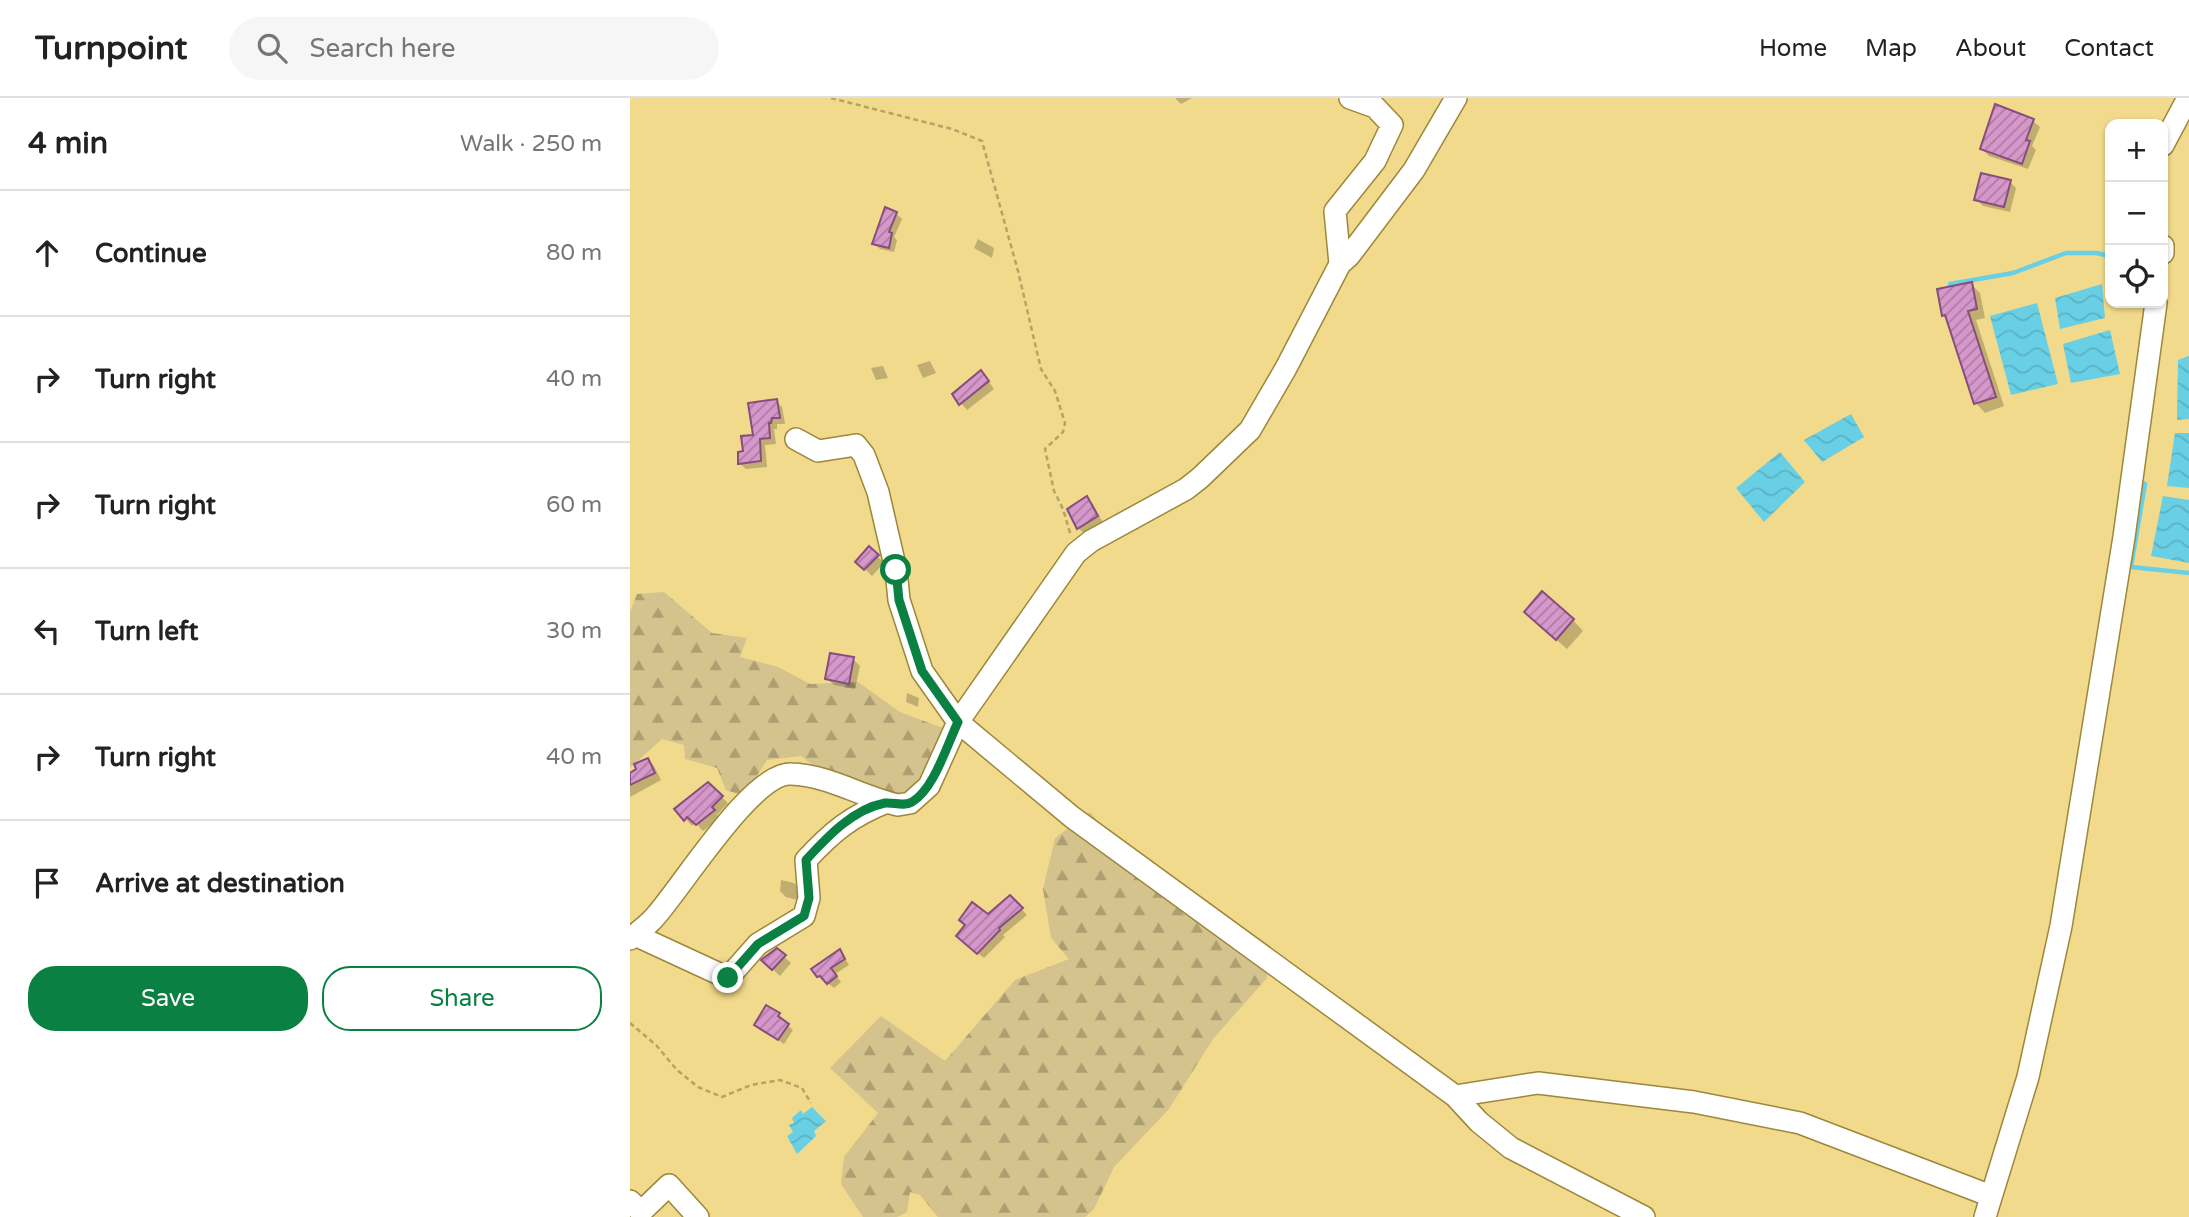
<!DOCTYPE html>
<meta charset="utf-8">
<style>
body{margin:0;font-family:"Varela Round",sans-serif;background:#f6f6f6;color:#222}
.controls{position:absolute;right:21px;top:21px;display:grid;overflow:hidden;border-radius:14px;box-shadow:0 2px 5px #0004}
.controls button{width:63px;height:63px;display:grid;place-items:center;padding:0;border:0;border-bottom:2px solid #e0e0e0;background:#fff;color:#222;font:35px sans-serif}
.stop{position:absolute;width:21px;height:21px;margin:-16px;border:5px solid #0b8043;border-radius:50%;background:#fff}
.stop.end{background:#0b8043;border-color:#fff;box-shadow:0 2px 7px #0008}
.list{margin:0;padding:0;list-style:none}
h2{display:flex;justify-content:space-between;align-items:center;height:91px;margin:0;padding:0 28px;font-size:30px}
h2 small{font-size:23px;font-weight:400;color:#767676}
.list li{display:grid;grid-template-columns:46px 1fr auto;gap:21px;align-items:center;box-sizing:border-box;height:126px;padding:0 28px;border-top:2px solid #e0e0e0}
.list b{display:block;font-size:26px;white-space:nowrap}
.list em{font-size:23px;font-style:normal;color:#767676}
.actions{display:flex;gap:14px;padding:21px 28px}
.actions a{flex:1;padding:16px 0;border:2px solid #0b8043;border-radius:28px;text-align:center;font-size:24px;color:#0b8043}
.actions .main{background:#0b8043;color:#fff}
.icon{flex:none;width:38px;height:38px;fill:none;stroke:currentColor;stroke-width:2;stroke-linecap:round;stroke-linejoin:round}
.map{position:relative;flex:none;width:1559px;height:1119px;overflow:hidden}
header{display:flex;align-items:center;gap:42px;box-sizing:border-box;height:98px;padding:0 35px;background:#fff;border-bottom:2px solid #e0e0e0}
header strong{font-size:33px}
nav{display:flex;gap:38px;margin-inline-start:auto;font-size:24px}
.search{width:490px;height:63px;background:#f6f6f6;display:flex;align-items:center;gap:18px;box-sizing:border-box;padding:0 24px;border-radius:38px;color:#767676;font-size:26px}
main{display:flex}
aside{flex:1;background:#fff}
.map>svg:first-child{display:block}
</style>
<header>
<strong>Turnpoint</strong>
<div class="search"><svg class="icon" aria-label="search" viewBox="0 0 24 24"><circle cx="10" cy="10" r="6"/><path d="M15 15l6 6"/></svg>Search here</div>
<nav><a>Home</a><a>Map</a><a>About</a><a>Contact</a></nav>
</header>
<main>
<aside>
<h2>4 min<small>Walk · 250 m</small></h2>
<ul class="list">
<li><svg class="icon" aria-label="ahead" viewBox="0 0 24 24"><path d="M12 20V5M6 11l6-6 6 6"/></svg><div><b>Continue</b></div><em>80 m</em></li>
<li><svg class="icon" aria-label="right" viewBox="0 0 24 24"><path d="M7 20v-9h11M14 6l5 5-5 5"/></svg><div><b>Turn right</b></div><em>40 m</em></li>
<li><svg class="icon" aria-label="right" viewBox="0 0 24 24"><path d="M7 20v-9h11M14 6l5 5-5 5"/></svg><div><b>Turn right</b></div><em>60 m</em></li>
<li><svg class="icon" aria-label="left" viewBox="0 0 24 24"><path d="M17 20v-9H6M10 6l-5 5 5 5"/></svg><div><b>Turn left</b></div><em>30 m</em></li>
<li><svg class="icon" aria-label="right" viewBox="0 0 24 24"><path d="M7 20v-9h11M14 6l5 5-5 5"/></svg><div><b>Turn right</b></div><em>40 m</em></li>
<li><svg class="icon" aria-label="arrive" viewBox="0 0 24 24"><path d="M6 21V4h12l-3 4 3 4H6"/></svg><div><b>Arrive at destination</b></div></li>
</ul>
<div class="actions"><a class="main">Save</a><a>Share</a></div>
</aside>
<div class="map">
<svg width="1559" height="1119" viewBox="0 0 1559 1119">
<defs>
<pattern id="forest-firs" width="22" height="20" patternUnits="userSpaceOnUse" patternTransform="scale(1.75)"><rect width="22" height="20" fill="#d4c38c"/><path d="M5 1l3.5 6h-7zM16 11l3.5 6h-7z" fill="#ad9f71"/></pattern>
<pattern id="water-waves" width="16" height="10" patternUnits="userSpaceOnUse" patternTransform="scale(1.75)"><rect width="16" height="10" fill="#68cfe4"/><path d="M0 5q4-4 8 0t8 0" fill="none" stroke="#5bb2c3"/></pattern>
<pattern id="building-hatch" width="6" height="6" patternUnits="userSpaceOnUse" patternTransform="scale(1.75)"><rect width="6" height="6" fill="#d697ca"/><path d="M-1 1l2-2M0 6l6-6M5 7l2-2" fill="none" stroke="#af7ca3"/></pattern>
</defs>
<rect width="100%" height="100%" fill="#f1da8c"/>
<path fill="url(#forest-firs)" d="M34,494L82,535L117,540L110,559L148,569L180,586L228,584L270,614L321,633L293,684L264,702L201,681L171,658L137,662L114,698L96,692L87,670L55,661L54,647L32,641L0,670V514L7,496Z
M460,714L520,786L638,861L637,880L583,941L539,1011L484,1069L464,1111L455,1119H308L290,1097L280,1094L277,1114L267,1119H233L211,1086L214,1059L248,1015L200,970L251,918L315,963L385,882L439,861L421,840L413,791L425,740Z"/>
<path fill="url(#water-waves)" d="M1472,186L1475,220L1430,231L1425,200Z
M1407,205L1428,286L1381,297L1360,218Z
M1480,232L1490,276L1441,285L1433,246Z
M1559,258V321L1547,322L1548,262Z
M1221,316L1234,339L1192,364L1174,342Z
M1545,335H1559V390L1537,388Z
M1150,354L1175,384L1134,424L1106,390Z
M1533,398L1559,402V465L1521,458Z
M182,1009L196,1023L184,1033L186,1038L167,1056L157,1038L163,1034L159,1027L164,1025L162,1020L171,1012L173,1016Z"/>
<path fill="#0003" d="M545,0H562L551,6Z
M1403,23L1410,29L1402,48L1406,52L1398,71L1359,58L1352,51Z
M1380,84L1386,90L1380,114L1353,108L1346,101Z
M266,115L272,121L264,139L267,142L264,154L250,151L244,146Z
M348,141L364,150L362,160L344,150Z
M1341,186L1350,195L1355,220L1346,222L1374,308L1355,315L1346,305L1319,223L1313,217Z
M300,263L306,275L293,280L287,267Z
M253,268L258,280L246,282L241,270Z
M357,281L364,291L337,312L324,297Z
M146,303L152,309L155,326H147V331H144L146,346L135,347L137,369L116,371L109,365Z
M456,400L463,406L473,425L455,436L448,430Z
M240,451L254,465L242,478L228,464Z
M943,522L953,533L937,551L906,524Z
M223,561L230,568L225,591L204,587L197,581Z
M277,595L289,600L288,609L276,604Z
M18,662L24,668L31,682L0,699V677Z
M78,686L98,705L87,717L90,720L73,733L65,724L62,728L47,711Z
M151,782L164,785L171,792V803L156,799L150,793Z
M380,799L397,817L373,837L375,839L354,860L334,844L337,827L358,818Z
M147,852L161,865L150,878L134,863Z
M210,853L219,867L205,876L211,884L204,890L189,878Z
M148,916L154,922L153,923L163,932L154,946L126,927Z"/>
<g fill="none" stroke-linecap="round" stroke-linejoin="round">
<path stroke="#68cfe4" stroke-width="4.5" d="M1320,186L1383,175L1436,155H1466L1480,158
M1510,383L1515,386L1501,469L1559,475"/>
</g>
<path fill="url(#building-hatch)" stroke="#864d7d" stroke-width="2" d="M1365,6L1404,21L1396,42L1400,43L1392,66L1350,51Z
M1351,75L1381,82L1374,109L1344,102Z
M255,109L267,114L259,134L262,135L259,150L242,146Z
M1342,184L1347,211L1338,213L1366,299L1344,306L1315,217L1312,218L1307,191Z
M351,272L359,283L329,307L322,296Z
M147,301L150,320H142L141,325H139L140,340L130,341L131,363L108,366V354L113,353L111,338L123,337L118,305Z
M457,398L468,418L447,431L437,411Z
M239,448L249,457L234,472L225,464Z
M912,493L944,521L926,542L894,514Z
M200,555L224,559L219,586L195,581Z
M18,660L25,675L0,687V675L6,671L4,666Z
M78,684L93,698L82,709L85,712L66,727L57,719L54,723L44,711Z
M380,797L393,810L369,830L370,832L347,856L326,838L335,827L329,822L342,804L358,816Z
M147,850L156,857L142,872L131,862Z
M210,851L215,861L201,870L207,878L197,886L190,878L187,879L181,871Z
M136,907L150,915L148,918L159,926L148,942L124,927Z"/>
<g fill="none" stroke-linecap="round" stroke-linejoin="round">
<defs>
<path id="minor" d="M1533,47L1558,0
M1533,148V155
M710,166L705,113L745,63L762,27L745,9L720,0
M166,341L188,353L226,347L234,357L248,394L266,472L269,502L292,573L328,624L442,719L825,998L849,1024L881,1050L1014,1119
M5,837L98,880L128,846L174,818L179,800L176,762C202,734 221,718 257,704
M0,841C8,834 17,828 24,820C51,791 122,674 161,676C198,677 232,699 268,707L280,705L299,688L328,624L446,455L461,443L556,391L570,380L620,332L656,270L710,166L719,158L784,72L826,0
M825,998L908,985L1064,1004L1170,1025L1361,1098
M0,1103L11,1114L39,1087L68,1119
M1355,1119L1398,979L1431,828L1494,439L1526,205"/>
</defs>
<use href="#minor" stroke="#9d8739" stroke-width="24"/>
<path stroke="#b5a364" stroke-width="2.5" stroke-dasharray="5 3.5" stroke-linecap="butt" d="M201,0L322,31L352,43L388,173L411,271L425,293L435,325L433,334L415,351L424,393L433,411L441,438
M0,925L26,947L47,972L68,989L92,999L121,987L150,982L172,990L181,1005"/>
<use href="#minor" stroke="#fff" stroke-width="21"/>
</g>
<g fill="none" stroke-linecap="round" stroke-linejoin="round">
<path stroke="#0b8043" stroke-width="9" d="M98,880L128,846L174,818L179,800L176,762C197,739 223,711 255,705C264,704 273,709 282,704C304,691 317,647 328,624L292,573L269,502L266,472"/>
</g>
</svg>
<div class="controls">
<button>+</button>
<button>−</button>
<button><svg class="icon" aria-label="locate" viewBox="0 0 24 24"><circle cx="12" cy="12" r="6"/><path d="M12 2v4M12 18v4M2 12h4M18 12h4"/></svg></button>
</div>
<div class="stop" style="left:266px;top:472px"></div>
<div class="stop end" style="left:98px;top:880px"></div>
</div>
</main>
